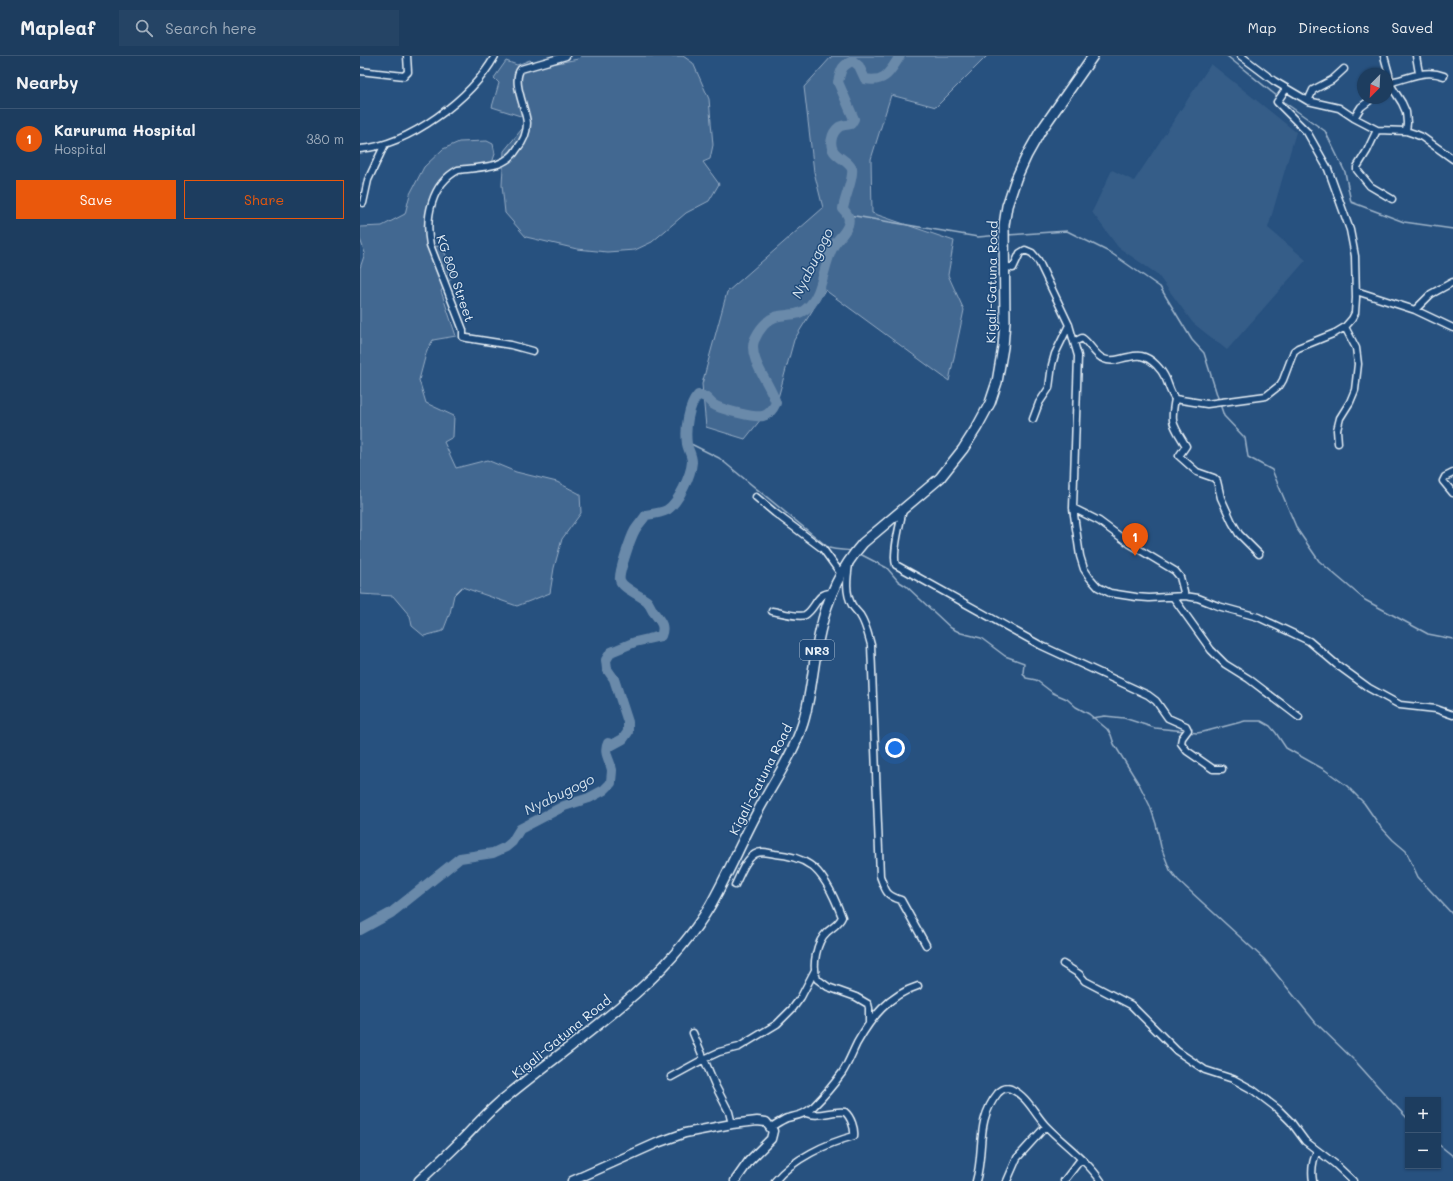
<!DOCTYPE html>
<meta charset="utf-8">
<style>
body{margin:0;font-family:Mali,sans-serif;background:#254465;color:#f1f3f6}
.controls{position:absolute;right:12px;bottom:12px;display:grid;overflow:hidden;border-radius:0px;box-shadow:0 1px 3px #0004}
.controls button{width:36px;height:36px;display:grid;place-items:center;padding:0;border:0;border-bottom:1px solid #3b5674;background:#1d3d5f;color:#f1f3f6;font:20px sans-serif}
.compass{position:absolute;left:997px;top:12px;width:36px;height:36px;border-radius:50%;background:#1d3d5f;box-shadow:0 1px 3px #0004;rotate:204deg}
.you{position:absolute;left:535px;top:692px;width:14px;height:14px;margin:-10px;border:3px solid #fff;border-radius:50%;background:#1a73e8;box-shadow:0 0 0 6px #1a73e833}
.badge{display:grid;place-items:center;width:26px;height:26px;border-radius:50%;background:#ea580c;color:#fff;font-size:13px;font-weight:700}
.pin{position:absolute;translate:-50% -33px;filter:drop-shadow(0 1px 2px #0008)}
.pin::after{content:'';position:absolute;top:21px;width:14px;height:12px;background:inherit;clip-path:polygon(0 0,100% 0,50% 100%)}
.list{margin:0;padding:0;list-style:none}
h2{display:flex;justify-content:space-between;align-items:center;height:52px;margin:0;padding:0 16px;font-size:17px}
h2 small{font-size:13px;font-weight:400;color:#a0aebd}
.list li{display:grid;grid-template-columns:26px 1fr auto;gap:12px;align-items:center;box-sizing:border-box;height:60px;padding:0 16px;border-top:1px solid #3b5674}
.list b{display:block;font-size:15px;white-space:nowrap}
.list p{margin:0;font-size:13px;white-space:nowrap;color:#a0aebd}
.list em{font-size:13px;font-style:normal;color:#a0aebd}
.actions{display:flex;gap:8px;padding:12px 16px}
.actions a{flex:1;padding:9px 0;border:1px solid #ea580c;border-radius:0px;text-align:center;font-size:14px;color:#ea580c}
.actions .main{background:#ea580c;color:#fff}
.icon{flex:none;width:22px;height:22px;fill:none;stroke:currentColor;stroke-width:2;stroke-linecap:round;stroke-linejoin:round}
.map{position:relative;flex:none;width:1093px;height:1125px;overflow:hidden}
header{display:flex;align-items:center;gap:24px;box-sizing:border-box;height:56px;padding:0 20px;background:#1d3d5f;border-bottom:1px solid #3b5674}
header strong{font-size:19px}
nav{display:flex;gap:22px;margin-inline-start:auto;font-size:14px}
.search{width:280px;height:36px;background:#254465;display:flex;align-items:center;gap:10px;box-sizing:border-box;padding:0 14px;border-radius:0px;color:#a0aebd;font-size:15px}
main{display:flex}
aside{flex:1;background:#1d3d5f}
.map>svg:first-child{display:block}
</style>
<header>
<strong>Mapleaf</strong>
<div class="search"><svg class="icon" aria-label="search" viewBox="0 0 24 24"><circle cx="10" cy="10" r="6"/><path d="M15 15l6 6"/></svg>Search here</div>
<nav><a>Map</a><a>Directions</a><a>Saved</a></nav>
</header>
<main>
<aside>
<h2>Nearby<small></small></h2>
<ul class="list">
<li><span class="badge">1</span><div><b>Karuruma Hospital</b><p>Hospital</p></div><em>380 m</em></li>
</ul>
<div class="actions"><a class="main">Save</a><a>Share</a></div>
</aside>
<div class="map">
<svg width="1093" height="1125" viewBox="0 0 1093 1125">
<rect width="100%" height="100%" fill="#27517f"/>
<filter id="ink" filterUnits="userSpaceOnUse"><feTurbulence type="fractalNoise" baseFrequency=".025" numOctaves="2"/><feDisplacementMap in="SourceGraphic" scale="8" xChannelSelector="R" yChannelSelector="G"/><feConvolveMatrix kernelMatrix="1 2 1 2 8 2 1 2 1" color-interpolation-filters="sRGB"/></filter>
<g filter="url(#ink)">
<path fill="#355d88" d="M851,8L936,76L908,172L946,204L867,294L833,267L797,218L758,191L732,156L752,114L774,125Z"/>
<path fill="#436891" stroke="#96acc4" d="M221,0H323L333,7L349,43L353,89L350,103L343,106L359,128L349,145L326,157L292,186L275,194L247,196L217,193L166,181L145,157L142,129L144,95L170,63L132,51L139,27L134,22L146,5L157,9L170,4L177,11L218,3Z
M472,0H627L576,51L531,39L511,103L512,157L594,185L588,219L604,254L589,325L465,234L434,284L418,342L385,383L346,371L342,328L367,236L463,152L454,116L444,31Z
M127,85L133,88L135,98L132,107L96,112L68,151L64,170L68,189L82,191L95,218L81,235L96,280L73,284L67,294L59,324L66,347L94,360L93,381L84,386L96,412L127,404L156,416L197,426L220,438L221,457L202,483L194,512L190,537L157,550L102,531L94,539L90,557L83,575L64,580L52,570L50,560L33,540L0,538V212L5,197L0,183V171L22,170L45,158L50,138L64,111L83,93L99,86Z"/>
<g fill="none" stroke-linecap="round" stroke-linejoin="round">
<path stroke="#9db3c9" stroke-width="1.5" d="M867,0L918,41
M921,44L965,75L985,116L991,146L1044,166L1093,173
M489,159L618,181L640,179
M647,179L707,175L751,197L800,231L832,284L844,297L859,345
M860,348L864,360L885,382L888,401L912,414L937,473L959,505L1005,544L1068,578L1093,583
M327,386L359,402L469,492C479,495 484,493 492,495
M500,498L527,512L538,525L546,530L591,572L601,577L621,582L645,600L664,607L663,617L666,622L676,624L693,637L707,643L716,651L729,658L747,673L751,679L754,688L780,730L790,750L796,768L801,791L810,814L818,824L904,903L956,967L997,1007L1032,1046L1048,1063
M732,662L745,660L764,662L795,672L825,675
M828,676L837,677L843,676L885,665H901L910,670L916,677L926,692L965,714L987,730L1004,747L1020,770L1033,784L1046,795L1058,821L1093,859
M1078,1088L1093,1100"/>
<path stroke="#6b8aaa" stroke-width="10" d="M0,874L31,857L100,802L133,797L146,791L152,786L160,773L204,750L229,742L244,734L251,727C251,723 252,718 252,714C250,704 243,697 248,687L252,689L263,683L268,676V666L254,623L247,613L246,604L251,596L275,586L301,580C305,570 301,566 295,558C291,554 290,548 287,545C280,539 262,532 260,524C258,518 271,481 275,474C278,469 283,464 286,459C293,458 301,457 307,454C319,446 331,419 332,406C332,399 328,394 327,388C325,373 328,350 338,339C350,340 348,347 356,350C365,354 394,362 403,360C410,358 413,353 416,347C411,329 388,303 394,285C398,275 407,262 419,260C429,258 439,260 447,252C463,239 463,209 473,191C477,183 485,178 488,169C490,162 488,158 483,153C484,143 494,122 492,113C489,106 481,103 476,98C468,91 471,77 479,71C482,69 488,69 491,68L494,63L478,26C481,15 481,9 493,5L499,10L505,23C526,27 530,15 540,0"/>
<defs>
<path id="minor" d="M881,0L914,25L948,45L979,52L994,62L1017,74L1046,75L1055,78L1062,81L1093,103
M1024,0L1029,18L1030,28L1042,47L1046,56L1047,67L1046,75
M1056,0L1059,17
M0,15L44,20L48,16L47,0
M1030,28L1035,25C1052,21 1066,13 1084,20
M948,45L953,34L972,24L984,13
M994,62L1001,51L1009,45
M1017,74L1007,95L997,111V114L1010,130L1032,143
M0,93C49,89 111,43 135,0
M3,147L8,124L25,88
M644,210L653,212L660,197L665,194L672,197L678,204L709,269L718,300L713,452L720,500L724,513L730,522L738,531L750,537L776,541L789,542L825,540L838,542L858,550L898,561L949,585L976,608L1009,632L1040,649L1076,653L1093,659
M996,235L1055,254L1093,272
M1055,254L1071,238L1093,226
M714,286L722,282C730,287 735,300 744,303C753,307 760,302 769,301C773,300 777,299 781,300C792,302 802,314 806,323C809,330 810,336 815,343L847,348L906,340L920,329L923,324L934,295L938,292L975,277L985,271L992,263L995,257L996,242L995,200L990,174L968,113L947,76L917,46L926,33
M173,295L151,289L107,282L103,281V274L70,189C65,162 71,128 98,114C111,112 126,112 138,108C146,105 153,100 157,93C163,86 167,76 167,67C166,52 151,25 161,13L206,0
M815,343C810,368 813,368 826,390L819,400L837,416L854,422L857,425L861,442L872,466L879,478L899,498
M673,363L679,347L689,332L692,309L695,298L709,269
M978,387L977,374L980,362L990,346L995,334L998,308L996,292L985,271
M1093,417L1085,421L1083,425L1093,437
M396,441L415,457L463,493L481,518
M713,452L739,465L770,488L815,515L820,521L825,540
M543,454C540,467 532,498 536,509L680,589L788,639L796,645L808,662L826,670L828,674L822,682L821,687L827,695L853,713H862
M489,508C487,522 485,537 492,549C494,553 497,555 500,559C506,568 508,578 511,589L520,820C526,835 525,839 541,844L566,889
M813,541L851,594L865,608L889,623L939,661
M412,555C419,556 439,562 445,559C456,553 456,537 471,537
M375,829C380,819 385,804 395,798C402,794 408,797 415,798C427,799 440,802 450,809C464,818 476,845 482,861C479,868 473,871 467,876C456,886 452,910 457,923L468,931L496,941L508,948L509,952V967
M703,908L719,918L725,925L771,949L817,995L845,1014L873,1023L893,1034L918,1053L931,1066L945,1085L975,1108L993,1125
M333,977L355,1029L369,1056L372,1068
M311,1021L344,1003L359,996L379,991L417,968L433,952L441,941L455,914
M411,1071C416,1068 422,1064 427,1062C439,1059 444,1059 454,1050C464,1040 474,1028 482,1017C488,1008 492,997 497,987C511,962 529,939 558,930
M415,1125C433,1103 467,1087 494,1080C495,1073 491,1061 485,1056C471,1054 459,1062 446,1057
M616,1125C625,1094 615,1065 638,1037C642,1033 646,1031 651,1033C667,1040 674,1057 685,1069C703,1088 726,1103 741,1125
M647,1125L657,1102L686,1070
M704,1125L721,1103
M953,1125C951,1114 952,1106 957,1095"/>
<path id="major" d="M212,1125L297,1087L325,1077L372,1068L397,1065L406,1066L413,1075L411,1083L389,1105L375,1125"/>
<path id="highway" d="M59,1125C72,1113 85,1101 97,1089C113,1073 128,1055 146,1041C217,982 302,931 350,850C367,820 381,787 397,757C413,727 433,699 443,667C452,637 453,606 460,576C467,543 481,512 503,487L580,422L603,393L617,371L630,347L637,326L643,291L645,265L644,169L647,150L656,123L667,99L680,76L733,0"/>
</defs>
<use href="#minor" stroke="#e8f1f8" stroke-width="9"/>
<use href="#major" stroke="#e8f1f8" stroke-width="11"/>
<use href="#highway" stroke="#e8f1f8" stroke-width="12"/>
<use href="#minor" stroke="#1f4a7a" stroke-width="6"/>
<use href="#major" stroke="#1f4a7a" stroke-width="8"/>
<use href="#highway" stroke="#1f4a7a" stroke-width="9"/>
</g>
</g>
<g text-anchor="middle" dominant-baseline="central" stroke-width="3" stroke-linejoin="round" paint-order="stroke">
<rect fill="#1f4a7a" stroke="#acbfd2" stroke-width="1" x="440" y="584" width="34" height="20" rx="3"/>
<g font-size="12" font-weight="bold" fill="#e8f1f8">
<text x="457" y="594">NR3</text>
</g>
<g font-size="13" fill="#e8f1f8" stroke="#1f4a7a">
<text transform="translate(96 222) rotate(71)">KG 800 Street</text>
<text transform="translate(631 226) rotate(-89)">Kigali-Gatuna Road</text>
<text transform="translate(400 723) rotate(-63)">Kigali-Gatuna Road</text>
<text transform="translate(201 980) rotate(-39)">Kigali-Gatuna Road</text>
</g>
<g font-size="14" font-style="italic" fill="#d5e2ec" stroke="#1f4a7a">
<text transform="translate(452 207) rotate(-64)">Nyabugogo</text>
<text transform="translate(199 738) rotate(-26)">Nyabugogo</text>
</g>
</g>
</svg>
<div class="controls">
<button>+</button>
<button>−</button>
</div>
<svg class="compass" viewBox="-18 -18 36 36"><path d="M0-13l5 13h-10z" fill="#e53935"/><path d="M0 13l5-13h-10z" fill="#a0aebd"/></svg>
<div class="you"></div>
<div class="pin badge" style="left:775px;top:500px">1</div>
</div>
</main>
